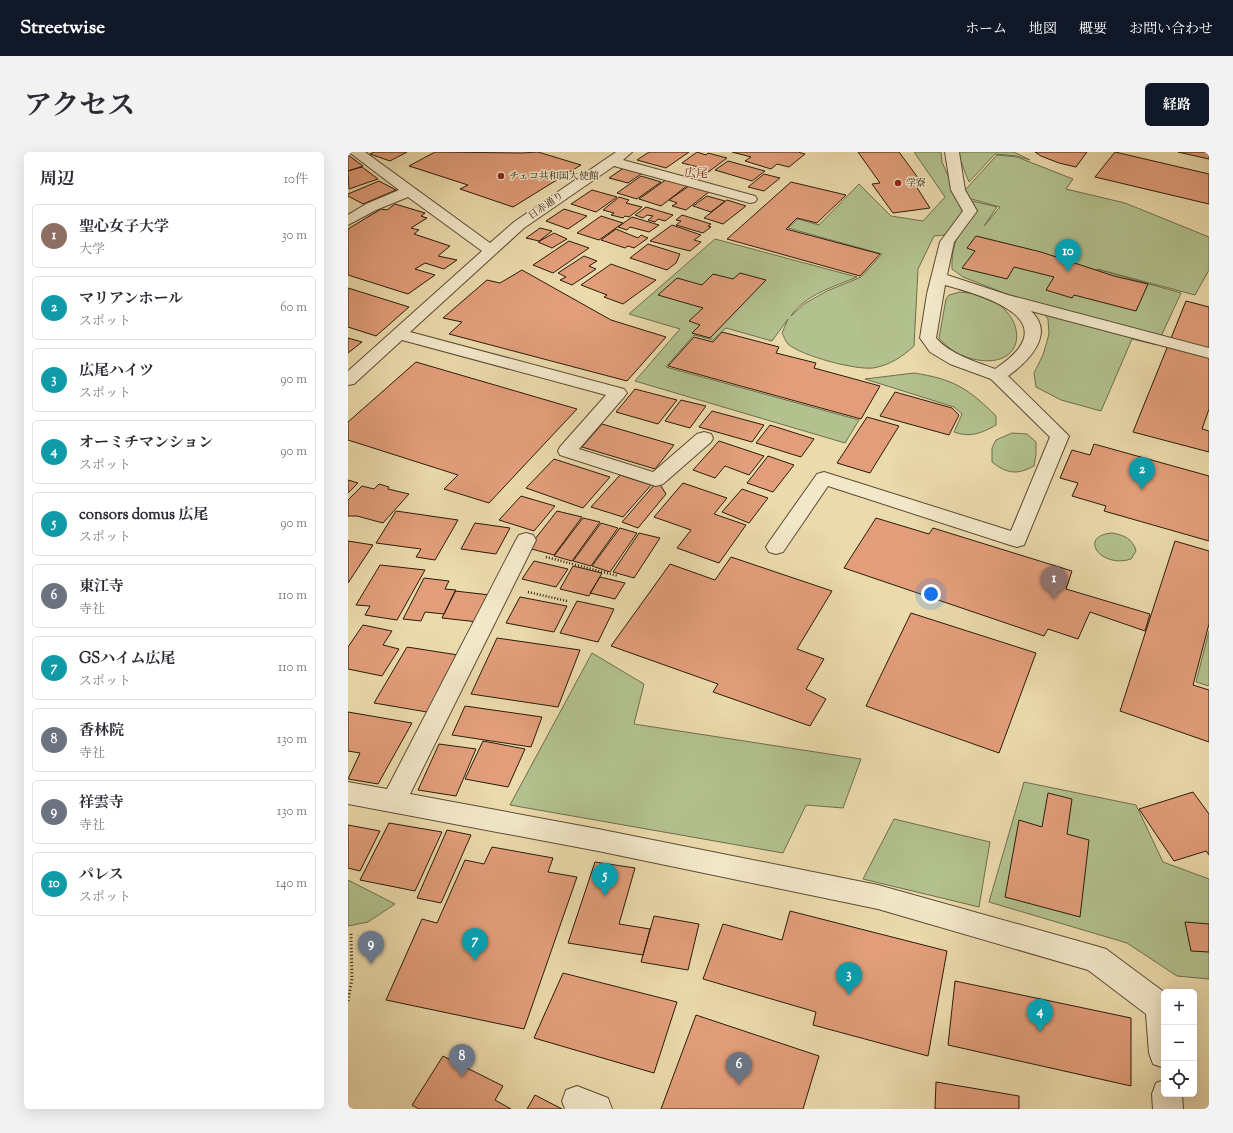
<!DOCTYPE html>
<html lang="ja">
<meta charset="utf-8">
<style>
body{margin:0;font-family:"Sorts Mill Goudy","Noto Serif JP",serif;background:#f2f2f3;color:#2b2b33}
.controls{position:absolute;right:12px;bottom:12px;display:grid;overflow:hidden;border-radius:6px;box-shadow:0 4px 16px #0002}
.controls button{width:36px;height:36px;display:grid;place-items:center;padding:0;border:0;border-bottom:1px solid #e1e1e2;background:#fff;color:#2b2b33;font:20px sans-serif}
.you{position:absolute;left:583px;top:442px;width:14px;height:14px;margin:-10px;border:3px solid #fff;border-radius:50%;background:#1a73e8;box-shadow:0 0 0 6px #1a73e833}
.badge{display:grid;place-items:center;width:26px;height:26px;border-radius:50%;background:#111827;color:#fff;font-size:13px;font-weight:700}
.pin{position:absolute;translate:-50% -33px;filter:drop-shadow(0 1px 2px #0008)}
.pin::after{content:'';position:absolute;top:21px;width:14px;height:12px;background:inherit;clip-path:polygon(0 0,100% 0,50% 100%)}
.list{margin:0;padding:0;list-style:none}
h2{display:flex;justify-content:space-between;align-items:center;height:52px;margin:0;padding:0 16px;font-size:17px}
h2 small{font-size:13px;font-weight:400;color:#7c7c81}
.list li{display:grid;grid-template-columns:26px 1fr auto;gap:12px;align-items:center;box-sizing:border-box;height:64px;margin:0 8px 8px;padding:0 8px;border:1px solid #e1e1e2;border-radius:6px}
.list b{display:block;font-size:15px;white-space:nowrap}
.list p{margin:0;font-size:13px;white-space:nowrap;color:#7c7c81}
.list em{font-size:13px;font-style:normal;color:#7c7c81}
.icon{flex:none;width:22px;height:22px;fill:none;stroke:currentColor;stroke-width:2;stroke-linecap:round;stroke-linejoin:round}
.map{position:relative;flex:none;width:861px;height:957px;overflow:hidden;border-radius:6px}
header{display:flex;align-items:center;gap:24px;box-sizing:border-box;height:56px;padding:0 20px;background:#111827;color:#fff}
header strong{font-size:19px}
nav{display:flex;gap:22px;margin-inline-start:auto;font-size:14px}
.intro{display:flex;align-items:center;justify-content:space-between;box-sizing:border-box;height:96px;padding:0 24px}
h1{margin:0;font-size:28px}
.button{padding:10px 18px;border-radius:6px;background:#111827;color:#fff;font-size:14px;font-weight:700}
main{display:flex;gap:24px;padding:0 24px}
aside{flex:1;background:#fff;border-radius:6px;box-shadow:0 4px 16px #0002}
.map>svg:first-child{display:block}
</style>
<header>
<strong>Streetwise</strong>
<nav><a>ホーム</a><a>地図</a><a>概要</a><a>お問い合わせ</a></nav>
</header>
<div class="intro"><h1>アクセス</h1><a class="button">経路</a></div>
<main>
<aside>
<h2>周辺<small>10件</small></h2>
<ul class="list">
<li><span class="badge" style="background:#8d6e63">1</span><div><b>聖心女子大学</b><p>大学</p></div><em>30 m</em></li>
<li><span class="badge" style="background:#0f9aa8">2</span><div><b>マリアンホール</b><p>スポット</p></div><em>60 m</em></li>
<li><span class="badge" style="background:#0f9aa8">3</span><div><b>広尾ハイツ</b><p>スポット</p></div><em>90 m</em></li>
<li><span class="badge" style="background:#0f9aa8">4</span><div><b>オーミチマンション</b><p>スポット</p></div><em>90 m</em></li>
<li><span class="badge" style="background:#0f9aa8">5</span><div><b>consors domus 広尾</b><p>スポット</p></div><em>90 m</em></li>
<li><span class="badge" style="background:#6b7280">6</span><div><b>東江寺</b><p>寺社</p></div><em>110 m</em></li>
<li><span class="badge" style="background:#0f9aa8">7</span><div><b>GSハイム広尾</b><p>スポット</p></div><em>110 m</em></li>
<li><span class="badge" style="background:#6b7280">8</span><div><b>香林院</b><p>寺社</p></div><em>130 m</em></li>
<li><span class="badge" style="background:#6b7280">9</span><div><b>祥雲寺</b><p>寺社</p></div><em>130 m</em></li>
<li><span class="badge" style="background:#0f9aa8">10</span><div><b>パレス</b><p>スポット</p></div><em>140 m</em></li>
</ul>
</aside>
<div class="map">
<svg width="861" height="957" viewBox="0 0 861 957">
<rect width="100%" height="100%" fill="#ebdaac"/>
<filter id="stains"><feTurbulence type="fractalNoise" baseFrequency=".005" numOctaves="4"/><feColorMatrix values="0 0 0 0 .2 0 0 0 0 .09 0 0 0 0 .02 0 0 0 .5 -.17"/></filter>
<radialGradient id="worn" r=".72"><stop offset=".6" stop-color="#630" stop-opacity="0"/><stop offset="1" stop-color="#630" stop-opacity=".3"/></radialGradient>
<path fill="#b2c18e" stroke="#6e6e4c" d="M566,0H593L594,10L601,26L616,54L615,62L608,73L596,83L586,84L570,117L566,194C554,205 542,213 525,216C507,218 454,204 440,192C437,189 436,184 434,181L440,167L424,189L378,176L365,188L346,183L318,215L511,268L497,291L287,229L332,177L281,162L367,87L509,125C488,134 456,143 443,164L456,152L479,139L513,125L534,102L440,76L450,67L471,73L511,32L543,64L575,69L597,45Z
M609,0H666L682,8L669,4L647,2L621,30Z
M649,3L669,5L725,27L718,37L777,51L861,85V118L847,143L749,117L833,141L809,193L784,187L753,259L713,248L688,235L686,221L695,203L701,182L700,167L692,155L615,125L604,117C603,89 612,80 629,59L624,49L649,55L636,74L652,55L620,46L616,39Z
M612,140C618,141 624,141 630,142C684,158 682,223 621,206C609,202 599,196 591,186L598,147L601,143Z
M566,221C605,227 620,236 648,264V273C634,281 622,286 606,280L614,262L606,255L517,227Z
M664,281L679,282L688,290V302L686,314C669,323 659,322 644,310V296L648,288Z
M764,381C776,383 785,387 788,399L783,407C753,417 729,384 764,381Z
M861,479V534L848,530Z
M244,501L296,532L286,572L513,607L495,656L458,653L435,701L162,653Z
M676,630L788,653L815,710L861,727V827L829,824L779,791L641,750Z
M546,667L642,690L631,755L515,727Z
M0,728L47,752L20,770L0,774Z"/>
<path fill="#e29e7a" stroke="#2b1b09" d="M26,0H59L42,9L22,2Z
M87,0L174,1L190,0L233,13L165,55L112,37L120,33L61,14Z
M301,0H341L318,16L289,8Z
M349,0L358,3L360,1L379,6L359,21L347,18L350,15L334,11Z
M384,0H450L457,2L441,15L429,12L423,17L397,9L403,5Z
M510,0H551L573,30L566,31L582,56L545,61L524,32L532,31Z
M687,0H739L728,15L711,11L693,4Z
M767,0L861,22V52L747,25Z
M830,0H861V7Z
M0,3L15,14L0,19Z
M380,9L417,19L404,29L367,18Z
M14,15L30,27L1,37L0,19Z
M277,15L296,20L280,31L261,26Z
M416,22L432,26L416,39L400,35Z
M293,24L313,30L289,47L269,41Z
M319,27L340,33L313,54L291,47Z
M31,29L48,38L15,52L0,44V42Z
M443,30L498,43L469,71L449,66L438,77L532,102L512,124L379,87Z
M341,34L362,39L338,58L324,54L329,51L321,48Z
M244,38L269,45L248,60L223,52Z
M359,44L377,49L363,60L345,54Z
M271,45L281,48L278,51L294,55L281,65L277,64L275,66L263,63L266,61L255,58Z
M379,48L398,54L375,72L356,66Z
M47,52L77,61L73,64L79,66L63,76L71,78L66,82L102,94L90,104L109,108L96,117L77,111L67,117L87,123L60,142L0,123V77L33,57L39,58Z
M298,55L325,63L317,69L310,67L307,70L300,68L305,64L299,63L295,66L287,63Z
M216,57L239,64L220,77L198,69Z
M334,63L363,72L360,74L363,75L355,81L328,73L333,69L328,68Z
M253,64L275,71L251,88L229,81Z
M284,65L311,73L301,80L282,75L279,78L270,75Z
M324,73L353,83L346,88L353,90L342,99L302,89Z
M192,76L204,79L191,89L178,86Z
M268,77L290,86L293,83L300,86L286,96L280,94L277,96L253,88Z
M206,81L219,87L204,96L190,90Z
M628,84L693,100L766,124L800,132L788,159L726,143L724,146L698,138L706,125L666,115L659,127L614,116L627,99L619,96Z
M221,89L241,96L205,121L185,113Z
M300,92L332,102L328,111L319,118L282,106Z
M236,104L249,109L241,114L248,117L224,133L212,128L218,125L210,121Z
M263,112L308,128L275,152L256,145L259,143L233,133Z
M174,118L263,168L318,185L279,229L101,182L114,170L95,166L139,128L152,131Z
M392,121L418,128L362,186L344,181L352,173L341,169L355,156L310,143L329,126L354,133L365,122L385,127Z
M0,136L61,155L28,184L0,175Z
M838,149L861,155V257L854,277L861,279V300L785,280Z
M374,180L431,195L428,201L468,211L466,216L532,234L513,267L320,214L346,185L365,190Z
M0,186L14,190L0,201Z
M68,210L229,257L141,351L96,337L110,323L0,288V270Z
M287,237L329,248L310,272L268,260Z
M547,240L604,256L611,263L601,283L532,264Z
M333,248L358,254L342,276L317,269Z
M364,259L416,273L404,290L351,275Z
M519,265L551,274L522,321L489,311Z
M254,272L326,293L307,317L234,295Z
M422,273L466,287L453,305L408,291Z
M371,289L416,304L401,323L377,314L367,326L345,318Z
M746,292L861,324V389L756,359L758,354L724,344L730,331L712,326L724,298L742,303Z
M420,304L446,313L425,340L399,331Z
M206,307L262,325L235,356L178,336Z
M272,323L303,333L275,365L243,355Z
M0,328L10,331L0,341Z
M335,331L379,346L366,362L398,373L371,411L329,396L343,378L306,365Z
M31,332L41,335L40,337L61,342L35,371L9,364H0V348L14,334L26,337Z
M307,332L313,334L318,342L290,376L274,370Z
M394,337L420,346L401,371L374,360Z
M173,344L207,354L186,379L151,368Z
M48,359L110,368L87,408L68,405L73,397L28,391Z
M209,359L234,365L206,403L180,396Z
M235,366L252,370L224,409L206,404Z
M528,366L581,382L585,376L724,419L718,437L802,462L797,479L742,460L730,487L700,477L696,484L496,416Z
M127,371L162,376L148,402L113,397Z
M253,371L270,376L243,414L225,409Z
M272,376L289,381L262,420L244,414Z
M291,381L312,386L286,426L265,420Z
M0,389L25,393L0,431Z
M827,389L861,399V472L845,533L861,538V590L772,559Z
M383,405L484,439L449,497L476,507L458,537L478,547L462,574L365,540L370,532L263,494L322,412L367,428Z
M186,409L220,417L208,435L174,427Z
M32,413L77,418L49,468L17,463L22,454L8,453Z
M225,414L254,421L241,444L212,437Z
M252,425L277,431L267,447L242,441Z
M76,426L101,429L97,437L108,438L96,462L77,460L73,469L55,467Z
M107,439L142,443L130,470L94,466Z
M172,445L219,454L206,480L158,471Z
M229,449L266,457L250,490L212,481Z
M563,461L688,501L651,601L518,554Z
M15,473L44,479L35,493L51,497L34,524L0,517V495Z
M149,486L232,498L210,555L123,542Z
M59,495L110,503L79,560L26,551Z
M117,554L194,565L183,595L104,583Z
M0,560L64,571L30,632L0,627L12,601L0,599Z
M135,589L177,597L160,635L117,627Z
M91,592L128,597L108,644L70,638Z
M845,640L861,662V703L858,699L826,709L791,657Z
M700,641L724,647L719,682L741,688L732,765L657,745L671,668L694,675Z
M41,671L94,680L67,739L12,728Z
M0,673L32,679L12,719L0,716Z
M99,678L123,683L93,751L69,746Z
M144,695L205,706L200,720L229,725L176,877L38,848L74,767L89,771L117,708L136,712Z
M247,710L287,716L271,772L302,777L295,803L220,791Z
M442,759L599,799L580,904L465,873L468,860L355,827L375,772L434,788Z
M306,764L351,772L340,818L293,810Z
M837,770L861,772V800L843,799Z
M215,821L329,850L306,921L186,886Z
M607,829L783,866V934L600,893Z
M348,863L471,904L455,957H313Z
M95,904L155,934L147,948L163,957H71L64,953Z
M588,930L671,944V957H587Z
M187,943L214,957H179Z"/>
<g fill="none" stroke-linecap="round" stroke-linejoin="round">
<defs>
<path id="minor" d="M1,0H17L142,91L166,70L268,0H284L275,8L407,44L409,47L407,50L402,51L266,14L176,76L62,180L276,237L279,241L276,245L231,297L305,320L349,282L356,280L363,282L365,286L363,290L315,332L308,334L212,303L210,299L212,295L258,243L54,188L6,232L0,233V219L134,99L60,45L28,58L0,73V63L18,52L51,38Z
M597,0H611L617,38L629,59L606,90L599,123L660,143L861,196V206L683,159C708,182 680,210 660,224L721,284L676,393L669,395L662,393L480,334L435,400L428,402L421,400L418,395L421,390L469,322L476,320L663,379L702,285L643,227L602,212L582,200L572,186L579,142L592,90L615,59L603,38ZM597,133C641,145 720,169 647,217C627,209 603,203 588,186Z
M178,381L185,383L188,388L62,642L250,677L530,733L748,794L758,797L816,840V916L805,912L801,901L798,862L740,818L530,757L250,699L0,652V630L39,637L168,388L171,383Z
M816,928V942H834L835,957H805L804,942L808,931Z
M229,934L260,946L264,957H217L214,949L218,938Z"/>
</defs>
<use href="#minor" stroke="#5b4b32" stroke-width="2"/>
<path stroke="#2b1b09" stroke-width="2.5" stroke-dasharray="1 2" stroke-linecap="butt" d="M198,405L270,424
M180,440L219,449"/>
<path stroke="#2b1b09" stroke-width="3" stroke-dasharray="1 2.5" stroke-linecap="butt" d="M0,849L4,827L3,781"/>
<use href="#minor" fill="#f2e7c9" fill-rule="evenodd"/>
</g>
<g fill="#8f2418" stroke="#f2e7c9" stroke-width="1.5">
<circle cx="153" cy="24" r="4"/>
<circle cx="550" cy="31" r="4"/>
</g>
<g text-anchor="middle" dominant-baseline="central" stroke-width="3" stroke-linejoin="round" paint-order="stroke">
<g font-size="10" fill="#2b1b09" stroke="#f2e7c9" text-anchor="start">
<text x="161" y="24">チェコ共和国大使館</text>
<text x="558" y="31">学寮</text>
</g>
<g font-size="10" fill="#2b1b09" stroke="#f2e7c9">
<text transform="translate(198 54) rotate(-35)">日赤通り</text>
</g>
<g font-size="12" fill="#7a1f14" stroke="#f2e7c9">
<text x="348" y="22">広尾</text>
</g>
</g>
<rect width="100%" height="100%" filter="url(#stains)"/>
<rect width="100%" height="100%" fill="url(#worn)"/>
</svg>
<div class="controls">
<button>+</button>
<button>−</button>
<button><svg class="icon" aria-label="locate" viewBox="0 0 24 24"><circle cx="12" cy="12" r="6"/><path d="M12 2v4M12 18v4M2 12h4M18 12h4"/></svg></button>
</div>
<div class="you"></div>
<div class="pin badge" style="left:706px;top:447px;background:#8d6e63">1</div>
<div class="pin badge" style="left:794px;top:338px;background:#0f9aa8">2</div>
<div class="pin badge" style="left:501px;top:843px;background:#0f9aa8">3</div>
<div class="pin badge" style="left:692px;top:880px;background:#0f9aa8">4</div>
<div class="pin badge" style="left:257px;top:744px;background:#0f9aa8">5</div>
<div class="pin badge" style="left:391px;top:933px;background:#6b7280">6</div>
<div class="pin badge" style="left:127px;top:809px;background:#0f9aa8">7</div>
<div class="pin badge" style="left:114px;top:925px;background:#6b7280">8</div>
<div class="pin badge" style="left:23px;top:812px;background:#6b7280">9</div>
<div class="pin badge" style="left:720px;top:120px;background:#0f9aa8">10</div>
</div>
</main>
